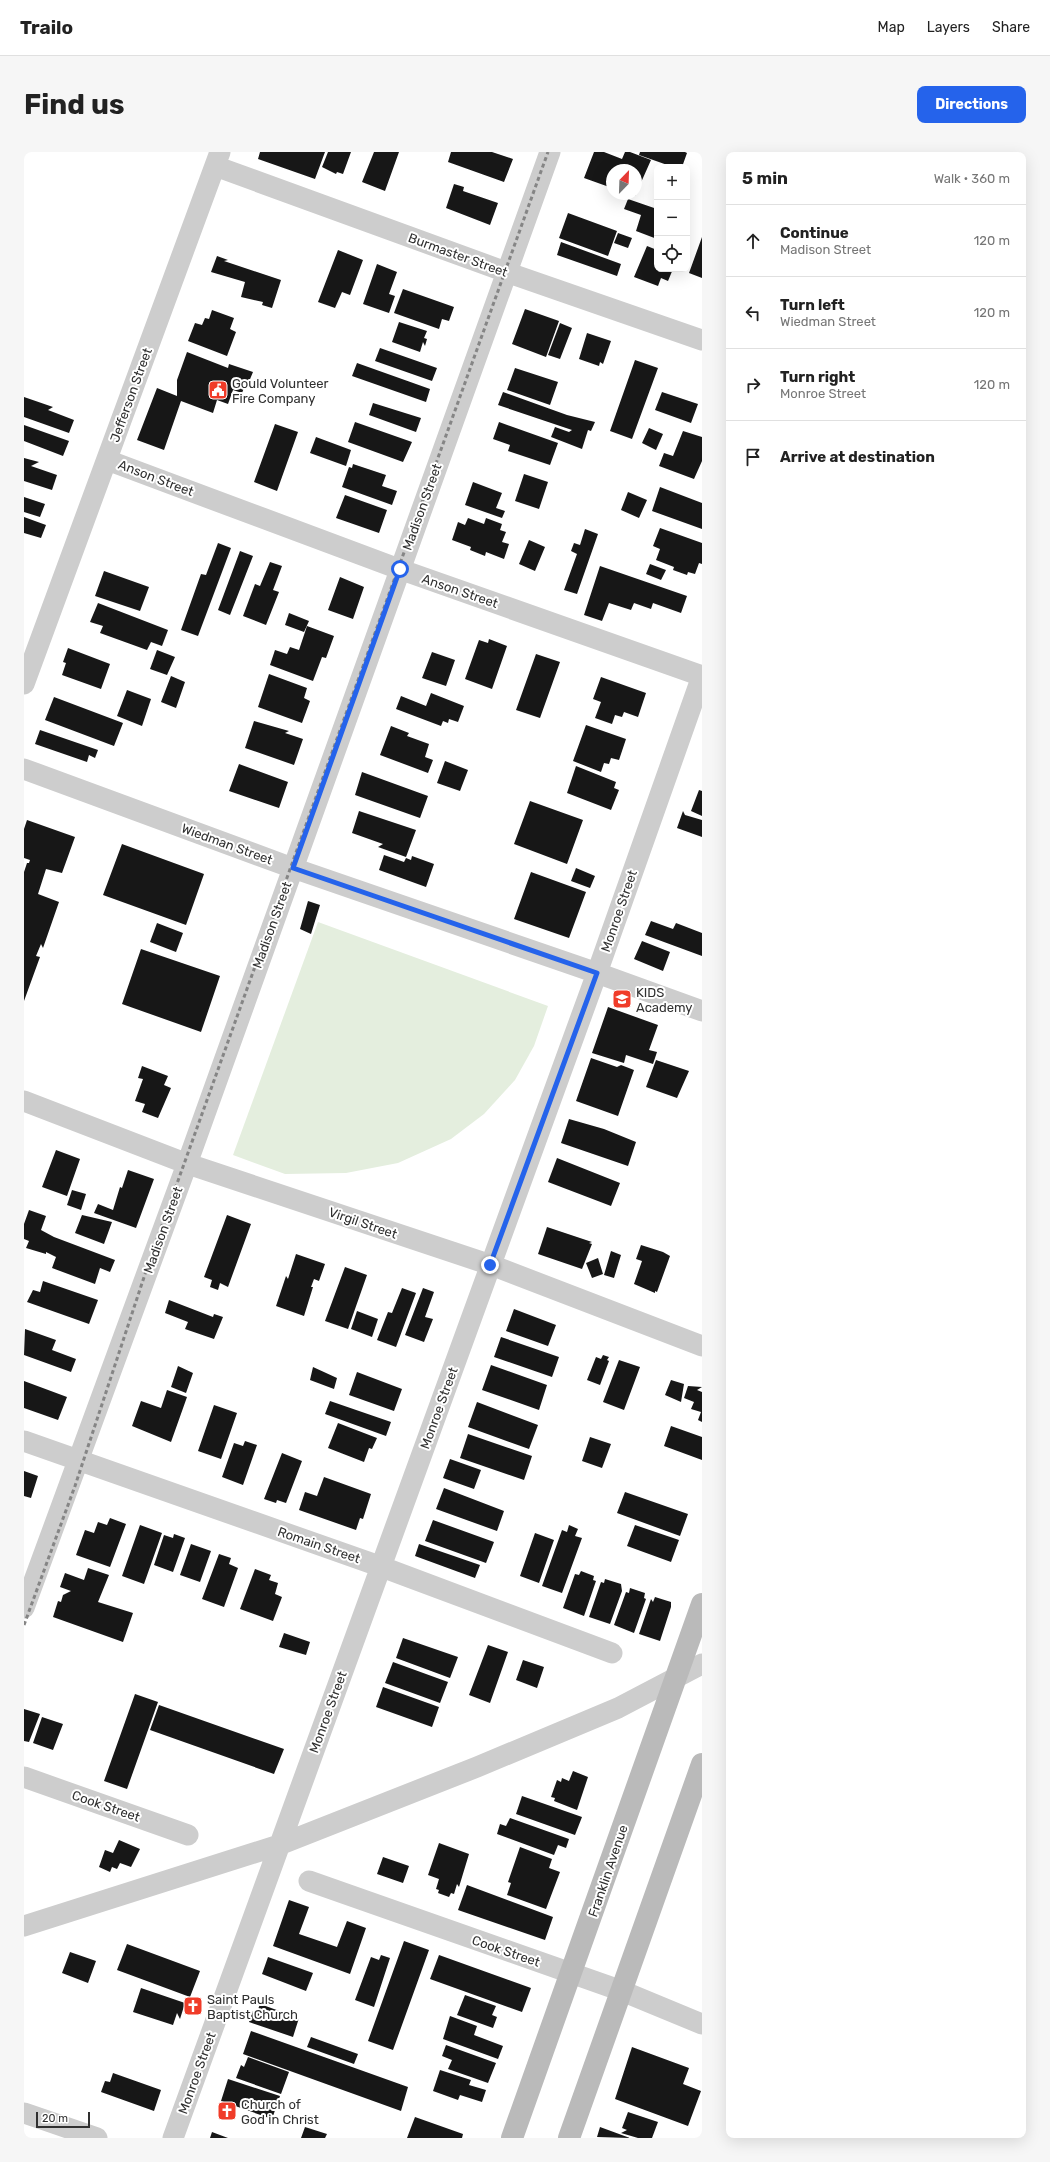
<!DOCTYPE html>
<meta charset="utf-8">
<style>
body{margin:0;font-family:Rubik,sans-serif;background:#f6f6f6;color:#222}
.controls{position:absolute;right:12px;top:12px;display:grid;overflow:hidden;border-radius:8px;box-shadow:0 4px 16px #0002}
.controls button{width:36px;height:36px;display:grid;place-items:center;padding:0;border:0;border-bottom:1px solid #e0e0e0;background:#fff;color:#222;font:20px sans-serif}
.compass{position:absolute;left:582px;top:12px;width:36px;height:36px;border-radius:50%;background:#fff;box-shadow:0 4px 16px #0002;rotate:23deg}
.scale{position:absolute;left:12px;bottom:10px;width:54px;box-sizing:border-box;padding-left:4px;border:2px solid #303030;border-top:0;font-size:11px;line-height:14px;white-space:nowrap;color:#303030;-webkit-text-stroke:3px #fff;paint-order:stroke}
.stop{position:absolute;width:12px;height:12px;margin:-9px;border:3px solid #2563eb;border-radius:50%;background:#fff}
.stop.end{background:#2563eb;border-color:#fff;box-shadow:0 1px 4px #0008}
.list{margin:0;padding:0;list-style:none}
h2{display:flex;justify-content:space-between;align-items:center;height:52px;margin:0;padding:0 16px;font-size:17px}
h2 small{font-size:13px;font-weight:400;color:#767676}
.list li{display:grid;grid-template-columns:26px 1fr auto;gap:12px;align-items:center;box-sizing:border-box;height:72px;padding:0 16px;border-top:1px solid #e0e0e0}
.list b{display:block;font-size:15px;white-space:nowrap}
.list p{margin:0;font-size:13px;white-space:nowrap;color:#767676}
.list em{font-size:13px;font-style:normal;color:#767676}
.icon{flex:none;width:22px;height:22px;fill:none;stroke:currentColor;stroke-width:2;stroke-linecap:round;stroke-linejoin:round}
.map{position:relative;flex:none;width:678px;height:1986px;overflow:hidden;border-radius:8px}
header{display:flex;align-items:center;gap:24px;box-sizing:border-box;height:56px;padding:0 20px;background:#fff;border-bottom:1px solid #e0e0e0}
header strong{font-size:19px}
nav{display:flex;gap:22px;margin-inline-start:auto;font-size:14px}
.intro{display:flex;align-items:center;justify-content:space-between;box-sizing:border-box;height:96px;padding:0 24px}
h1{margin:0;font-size:28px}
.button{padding:10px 18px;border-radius:8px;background:#2563eb;color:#fff;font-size:14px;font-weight:700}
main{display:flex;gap:24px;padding:0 24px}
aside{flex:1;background:#fff;border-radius:8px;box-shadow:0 4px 16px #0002}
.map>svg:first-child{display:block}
</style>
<header>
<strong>Trailo</strong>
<nav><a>Map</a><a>Layers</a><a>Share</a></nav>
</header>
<div class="intro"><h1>Find us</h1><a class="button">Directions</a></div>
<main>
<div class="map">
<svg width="678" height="1986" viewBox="0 0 678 1986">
<rect width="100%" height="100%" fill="#fff"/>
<path fill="#e4eede" d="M294,770L524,854L510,894L491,928L460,962L427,987L374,1011L322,1021L261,1022L209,1003Z"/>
<path fill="#171717" d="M236,0H301L291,27L234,7Z
M304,0H327L319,22L313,20L312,22L298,15Z
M350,0H375L361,39L338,30Z
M427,0H468L489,7L480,30L424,10Z
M570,0H580L598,7L601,0H606L627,8L611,44L607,42H612V18H588V36L560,26Z
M616,0H661L663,1L658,15H649L615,3Z
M430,32L440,35L439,39L474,51L466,73L422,56Z
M604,47L633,57V87L612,79L617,63L600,57Z
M544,61L593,79L584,104L535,86Z
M594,81L608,86L604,96L590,91Z
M678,85V126L665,121Z
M537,90L597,112L593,124L533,103Z
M623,94L633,98V117H649L644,129L637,126L634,134L610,125Z
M314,98L339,108L326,143L318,140L311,156L294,150Z
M193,104L204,108L200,109L257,128L248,156L238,153L239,150L217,145L221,130L187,120Z
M353,112L373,120L365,142L371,144L365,161L339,152Z
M379,137L430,155L425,169L418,167L415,177L370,161Z
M501,157L535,169L522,205L488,192Z
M188,158L210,166L206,177L212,180L203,204L164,189L171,171L178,173L181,166L185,167Z
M375,170L403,179L400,186L403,187L401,194L399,190L396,200L368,190Z
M536,171L548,176L536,207L524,203Z
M563,181L587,189L579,212L576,210L575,214L555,207Z
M356,196L413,216L408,229L351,209Z
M163,200L204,216L205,212L229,220L224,232L222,231L218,241L209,238L204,252L193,248L189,261L157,249L140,298L113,288L133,236L153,244V228Z
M611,208L634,216L608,287L586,279Z
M333,211L406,237L402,250L328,224Z
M491,216L534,230L526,253L483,238Z
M479,240L543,263L571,270L567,279L564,278L558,297L527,285L531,275L545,280L548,278L474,253Z
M638,240L674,252L667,271L631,258Z
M0,245L29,255L24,258L50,268L45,281L0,265Z
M349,251L397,266L392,280L345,263Z
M331,270L388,290L379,310L324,290Z
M475,270L534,291L526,313L484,299L486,293L469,287Z
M251,272L274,280L253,339L230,330Z
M0,273L45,289L39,304L0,289Z
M625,276L639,282L632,298L618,291Z
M659,279L678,285V309L670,327L635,314L640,301L649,304Z
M292,285L327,298L322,314L286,301Z
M0,306L15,310L7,314L33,323L28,338L0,329Z
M329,312L362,323L358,334L373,339L368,353L318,335L325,315L328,316Z
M500,322L524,330L515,357L491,349Z
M449,330L478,341L472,356L481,359L478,366L441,353Z
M636,335L678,351V377L628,359Z
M604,340L623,348L615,366L597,358Z
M321,343L363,358L355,381L312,366Z
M0,345L21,352L16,365L0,360Z
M0,365L22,373L17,386L0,381Z
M444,366L460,372L462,366L478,372L476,378L482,380L478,390L485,392L480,407L462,400L461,404L446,398L447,395L428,388L434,370L441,373Z
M636,376L678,391V412L675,411L671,422L664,420L663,423L649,418L650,415L632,408L636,397L629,394Z
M561,377L574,382L553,442L540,438L553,402L547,399L550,391L556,393Z
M505,388L521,395L511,419L495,412Z
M194,391L207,396L174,484L157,478L177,422L182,423Z
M216,399L229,404L206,463L194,458Z
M246,410L258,414L249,438L255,440L242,473L219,464L231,432L236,434Z
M626,412L642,418L637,428L622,422Z
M576,414L663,444L657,461L629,451L627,457L610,451L607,458L585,451L578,469L560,463Z
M80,419L125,435L116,459L71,444Z
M316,425L340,435L329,467L304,458Z
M74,451L144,478L138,494L127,490L123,498L76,481L79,474L66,470Z
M265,461L285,469L280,480L261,473Z
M283,474L310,484L302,506L298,505L289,529L246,513L251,498L263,502L266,495L275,498Z
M465,487L483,494L468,537L441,527L455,488L464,491Z
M44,496L86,512L77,537L38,523L42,511L39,510Z
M133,498L151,505L143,523L126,517Z
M408,500L431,508L422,534L398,526Z
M512,502L536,510L516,566L492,558Z
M245,522L283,536L280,546L286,549L278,571L234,555Z
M147,524L161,530L152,556L137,550Z
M577,525L622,541L614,565L600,560L598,565L591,563L588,572L571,566L577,550L569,547Z
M103,538L127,547L118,574L93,564Z
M407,541L440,554L434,570L425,567L424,571L419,569L417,574L372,557L377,544L402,554Z
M30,545L99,571L90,594L21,568Z
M230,569L265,579L261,581L279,587L270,613L221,596Z
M562,573L602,587L595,608L587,606L585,612L580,611L577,620L549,609Z
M367,574L385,581L383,584L405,592L401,605L409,608L404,621L356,603Z
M16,578L74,598L71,606L65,603L63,610L11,592Z
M421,609L444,618L436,639L413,631Z
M215,612L264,630L255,656L205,639Z
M552,614L592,630L590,636L595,638L587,658L543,641Z
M338,620L404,644L396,666L331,643Z
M675,638L678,639V664L667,659Z
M506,649L559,668L543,712L490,692Z
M335,659L392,678L382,705L354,695L359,692L328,681Z
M659,659L661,663L678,668V685L653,676Z
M3,668L51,685L38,721L22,717L14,742L35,750L19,796L17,792L12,804L16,805L0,849V720L3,711H5L6,708L0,706V677Z
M98,692L180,722L162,773L79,743Z
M360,703L380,710L382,706L387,708L388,704L410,712L402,735L355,718Z
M552,716L571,724L566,736L547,729Z
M507,720L562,740L545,786L490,767Z
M284,749L296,753L287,782L276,777Z
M627,769L649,777L652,771L678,781V804L621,783Z
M133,771L159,781L152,800L126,790Z
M618,789L646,800L639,819L610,807Z
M117,797L196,824L177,880L98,852Z
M584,855L634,873L625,898L633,900L629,912L602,903L600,911L568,901Z
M567,906L593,915L597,913L610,918L594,964L552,949Z
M632,908L665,919L653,946L622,935Z
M118,914L144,924L140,933L147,936L134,966L118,960L121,952L111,949L119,927L114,926Z
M545,967L580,977L612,990L604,1014L537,991Z
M32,998L56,1007L43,1044L18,1035Z
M533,1006L596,1031L587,1054L524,1030Z
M104,1018L130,1027L112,1076L70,1061L74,1052L89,1058L96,1035L98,1036Z
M48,1038L62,1042L57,1058L43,1053Z
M5,1058L22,1064L17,1078L30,1085L91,1108L86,1120L76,1116L71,1132L28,1116L32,1105L22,1100V1102L2,1096L5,1089L0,1087V1072Z
M58,1063L88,1070L80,1092L51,1081Z
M203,1063L227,1072L204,1135L196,1131L194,1138L186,1135L188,1128L180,1125Z
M523,1075L568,1090L565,1091L568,1092L558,1117L514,1102Z
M617,1093L639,1100L646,1104L633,1140L631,1139V1141L610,1132L618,1109L612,1107Z
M587,1099L597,1103L590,1126L580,1123Z
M272,1102L301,1112L295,1129L290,1127L287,1135H289L280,1164L252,1154L262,1124L264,1127Z
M574,1106L579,1122L568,1126L562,1111Z
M321,1115L343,1123L324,1177L301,1169Z
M19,1129L74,1148L65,1172L3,1150L9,1138L16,1140Z
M378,1136L392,1141L372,1195L353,1188L364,1160L368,1161Z
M399,1136L410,1140L401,1165L409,1167L400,1190L381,1183Z
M145,1148L189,1165L190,1162L199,1165L190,1187L161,1177L164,1170L141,1161Z
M490,1157L532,1173L524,1194L482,1179Z
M333,1159L354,1167L348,1185L327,1177Z
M1,1177L32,1188L28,1198L52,1207L47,1220L0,1203Z
M477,1185L535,1205L528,1225L470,1205Z
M579,1203L585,1205L583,1208L585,1209L576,1233L563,1228L572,1205L577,1207Z
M595,1208L616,1215L600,1258L579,1250Z
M467,1213L523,1233L515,1258L458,1238Z
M154,1214L169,1221L162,1241L147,1235Z
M289,1215L313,1226L310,1237L286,1228Z
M333,1220L378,1237L370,1259L325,1243Z
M647,1228L660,1232L657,1250L641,1243Z
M0,1229L43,1245L34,1268L0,1256Z
M664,1234L678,1235L673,1238L678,1240V1270L674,1268L677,1260L667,1257L670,1250L660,1246Z
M143,1238L163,1245L147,1290L108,1274L117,1249L137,1256Z
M306,1249L367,1270L362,1284L301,1262Z
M453,1250L514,1273L505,1297L444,1275Z
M190,1253L213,1261L197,1307L174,1299Z
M314,1271L353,1286L348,1297L345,1296L340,1310L304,1296Z
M647,1274L678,1285V1308L640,1294Z
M444,1282L508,1304L500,1328L436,1306Z
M566,1285L587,1292L578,1316L558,1309Z
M221,1289L233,1293L219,1333L198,1325L210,1291L219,1294Z
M258,1301L278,1309L262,1351L253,1348L252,1351L240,1347Z
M426,1307L457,1318L450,1337L419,1326Z
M0,1319L14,1324L7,1346L0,1344Z
M300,1325L347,1342L339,1367L336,1366L332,1378L275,1358L281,1340L293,1344Z
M420,1336L480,1359L473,1379L412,1357Z
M601,1340L664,1362L656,1384L593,1361Z
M86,1366L102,1372L86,1415L52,1403L61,1378L70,1381L74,1370L83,1373Z
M409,1368L470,1390L462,1411L401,1389Z
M116,1373L138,1381L120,1432L98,1424Z
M545,1373L554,1377L551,1384L558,1386L538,1441L518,1434L538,1378L543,1380Z
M611,1373L655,1388L647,1410L603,1394Z
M511,1381L530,1388L515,1431L496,1424Z
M150,1382L161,1386L149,1420L130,1413L140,1383L149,1386Z
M167,1392L187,1399L176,1430L156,1423Z
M395,1392L456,1413L451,1426L391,1404Z
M195,1402L207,1406L205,1412L214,1416L200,1455L178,1447Z
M64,1416L85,1423L74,1450L109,1461L99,1490L29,1465L34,1449L37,1450L39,1443L47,1439L36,1435L41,1421L60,1428Z
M231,1417L247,1423L245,1428L254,1431L251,1442L258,1445L249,1469L216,1457Z
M557,1419L570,1424L569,1428L572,1429L560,1464L539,1456L551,1422L555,1423Z
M581,1427L597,1432L598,1439L586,1472L565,1465L577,1430L580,1431Z
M606,1436L621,1441L620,1446L622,1447L610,1481L590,1473L602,1440L605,1441Z
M631,1445L647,1450V1455L636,1489L615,1482L627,1447L629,1450Z
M260,1481L286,1490L282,1503L255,1495Z
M379,1486L434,1505L426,1526L372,1506Z
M464,1493L484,1500L466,1551L445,1543Z
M499,1508L520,1515L513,1536L492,1528Z
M369,1510L424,1530L416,1551L361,1531Z
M359,1535L415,1555L408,1575L352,1555Z
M111,1542L134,1550L103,1637L80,1629Z
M135,1553L260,1597L250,1622L126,1578Z
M0,1557L16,1562L5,1590L0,1589Z
M18,1565L39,1572L29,1598L9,1591Z
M549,1619L564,1625L553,1658L530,1649L531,1646L527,1645L533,1628L537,1630L538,1626L545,1629Z
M498,1644L558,1665L551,1683L492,1662Z
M486,1666L545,1687L542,1696L534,1693L530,1703L473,1682L476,1672L482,1674Z
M95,1688L116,1697L107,1715L96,1711L93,1717L88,1715L86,1720L75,1715L81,1698L89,1701Z
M415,1691L445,1702L435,1735L433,1732L430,1742L427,1741L425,1745L414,1741L415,1738L412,1737L415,1727L404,1723Z
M496,1695L528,1707L525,1716L536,1720L522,1757L483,1743L487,1731L484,1730Z
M359,1705L385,1714L379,1731L353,1722Z
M443,1733L529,1765L521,1788L434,1758Z
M265,1748L285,1755L275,1782L313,1795L323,1769L342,1776L326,1822L249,1794Z
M380,1789L405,1798L369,1898L344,1889Z
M103,1792L176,1819L166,1845L93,1818Z
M46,1800L72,1809L64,1831L38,1821Z
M357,1803L366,1806L350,1855L331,1848L347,1805L355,1808Z
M415,1803L507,1836L498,1860L406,1827Z
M244,1805L289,1821L282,1839L238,1822Z
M117,1836L161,1851L156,1867L153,1861L149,1873L109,1860Z
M441,1843L472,1854L468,1863L473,1865L469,1876L433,1863Z
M236,1852L275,1866L269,1885L225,1870L229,1859L233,1860Z
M426,1864L453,1874L450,1883L479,1894L474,1907L419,1887Z
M227,1879L384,1935L377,1959L219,1902Z
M287,1885L334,1902L330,1912L283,1895Z
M422,1893L472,1911L464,1931L424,1917L428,1908L418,1904Z
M608,1895L665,1916L659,1932L677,1939L664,1974L591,1947Z
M224,1905L265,1920L257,1942L212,1926L217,1913L220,1915Z
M416,1918L447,1928L445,1933L462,1938L458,1950L436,1943L434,1948L409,1939Z
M89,1921L137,1938L130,1959L77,1940L81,1929L86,1930Z
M204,1927L256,1944L248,1967L197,1949Z
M604,1960L634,1970L628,1986H614L597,1981L603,1978L598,1976Z
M391,1965L439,1982L438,1986H383Z
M281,1975L303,1982L301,1986H277Z
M576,1975L606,1986L573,1985Z
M188,1980L204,1986H186Z"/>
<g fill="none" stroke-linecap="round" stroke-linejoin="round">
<path stroke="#cdcdcd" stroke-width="21" d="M191,14L482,120L678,188
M83,308L375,417L678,524
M0,532L196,0
M0,617L266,715L573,821L678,859
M0,949L161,1011L467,1113L678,1194
M0,1289L358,1415L588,1501
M0,1456L163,1012L526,0
M0,1625L164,1683
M285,1729L598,1839L678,1872
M0,1774L255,1693L453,1615L594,1556L678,1512
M0,1961L73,1986
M149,1986L573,821L678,524"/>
<path stroke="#bababa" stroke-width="22" d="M488,1986L678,1452
M545,1986L678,1612"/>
<path stroke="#858585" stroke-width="3" stroke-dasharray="4 3" stroke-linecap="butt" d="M0,1473L51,1334L128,1101L524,0"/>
</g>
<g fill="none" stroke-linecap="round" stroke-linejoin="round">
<path stroke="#2563eb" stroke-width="5" d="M376,417L269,716L573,821L466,1113"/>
</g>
<defs>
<symbol id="civic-square" viewBox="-11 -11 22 22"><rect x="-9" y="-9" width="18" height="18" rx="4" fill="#f03c29" stroke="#fff"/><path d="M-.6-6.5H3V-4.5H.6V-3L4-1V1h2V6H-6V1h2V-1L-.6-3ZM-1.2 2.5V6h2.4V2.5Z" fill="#fff"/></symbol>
<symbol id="school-square" viewBox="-11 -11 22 22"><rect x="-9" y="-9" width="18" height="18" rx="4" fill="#f03c29" stroke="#fff"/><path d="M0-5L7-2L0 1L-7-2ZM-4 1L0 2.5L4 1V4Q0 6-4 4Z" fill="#fff"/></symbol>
<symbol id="church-square" viewBox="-11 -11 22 22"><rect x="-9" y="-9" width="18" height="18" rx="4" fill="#f03c29" stroke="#fff"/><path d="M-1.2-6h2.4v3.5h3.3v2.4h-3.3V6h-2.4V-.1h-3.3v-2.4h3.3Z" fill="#fff"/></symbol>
</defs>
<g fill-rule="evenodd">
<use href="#civic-square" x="183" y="227" width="22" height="22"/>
<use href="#school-square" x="587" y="836" width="22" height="22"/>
<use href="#church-square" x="158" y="1843" width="22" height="22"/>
<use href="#church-square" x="192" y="1948" width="22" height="22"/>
</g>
<g text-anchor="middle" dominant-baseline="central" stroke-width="4" stroke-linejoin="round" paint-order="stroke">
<g font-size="13" fill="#303030" stroke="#fff">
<text transform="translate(434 103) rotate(20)">Burmaster Street</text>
<text transform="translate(107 243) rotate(-70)">Jefferson Street</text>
<text transform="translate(132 326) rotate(21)">Anson Street</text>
<text transform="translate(398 355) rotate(-70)">Madison Street</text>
<text transform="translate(436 439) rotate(19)">Anson Street</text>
<text transform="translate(203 692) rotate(20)">Wiedman Street</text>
<text transform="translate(595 759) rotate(-71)">Monroe Street</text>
<text transform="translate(248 773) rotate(-70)">Madison Street</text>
<text transform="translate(339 1071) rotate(19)">Virgil Street</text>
<text transform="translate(139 1078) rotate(-70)">Madison Street</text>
<text transform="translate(415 1256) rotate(-70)">Monroe Street</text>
<text transform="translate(295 1393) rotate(19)">Romain Street</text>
<text transform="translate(304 1560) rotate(-70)">Monroe Street</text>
<text transform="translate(82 1654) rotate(19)">Cook Street</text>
<text transform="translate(584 1719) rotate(-71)">Franklin Avenue</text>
<text transform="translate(482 1799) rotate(19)">Cook Street</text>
<text transform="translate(173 1921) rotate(-70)">Monroe Street</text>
</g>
<g font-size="13" fill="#303030" stroke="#fff" text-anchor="start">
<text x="208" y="231">Gould Volunteer<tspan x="208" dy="15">Fire Company</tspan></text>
<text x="612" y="840">KIDS<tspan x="612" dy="15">Academy</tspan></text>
<text x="183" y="1847">Saint Pauls<tspan x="183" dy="15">Baptist Church</tspan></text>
<text x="217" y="1952">Church of<tspan x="217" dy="15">God in Christ</tspan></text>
</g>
</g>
</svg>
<div class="controls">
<button>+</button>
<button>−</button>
<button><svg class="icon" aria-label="locate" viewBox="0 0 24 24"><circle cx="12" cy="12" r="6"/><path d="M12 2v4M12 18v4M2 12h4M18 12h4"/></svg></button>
</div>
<svg class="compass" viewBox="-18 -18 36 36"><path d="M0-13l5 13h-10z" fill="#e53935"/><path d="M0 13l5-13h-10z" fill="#767676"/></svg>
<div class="scale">20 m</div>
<div class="stop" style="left:376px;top:417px"></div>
<div class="stop end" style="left:466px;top:1113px"></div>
</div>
<aside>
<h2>5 min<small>Walk · 360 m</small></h2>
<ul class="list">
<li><svg class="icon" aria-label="ahead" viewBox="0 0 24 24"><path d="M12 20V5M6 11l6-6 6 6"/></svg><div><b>Continue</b><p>Madison Street</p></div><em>120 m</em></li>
<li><svg class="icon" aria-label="left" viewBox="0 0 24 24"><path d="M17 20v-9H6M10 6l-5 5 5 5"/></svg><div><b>Turn left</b><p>Wiedman Street</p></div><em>120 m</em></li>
<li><svg class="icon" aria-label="right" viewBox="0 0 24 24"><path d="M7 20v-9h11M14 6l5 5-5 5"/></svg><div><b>Turn right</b><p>Monroe Street</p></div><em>120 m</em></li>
<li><svg class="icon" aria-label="arrive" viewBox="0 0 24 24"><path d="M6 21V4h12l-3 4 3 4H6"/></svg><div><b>Arrive at destination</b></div></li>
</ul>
</aside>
</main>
